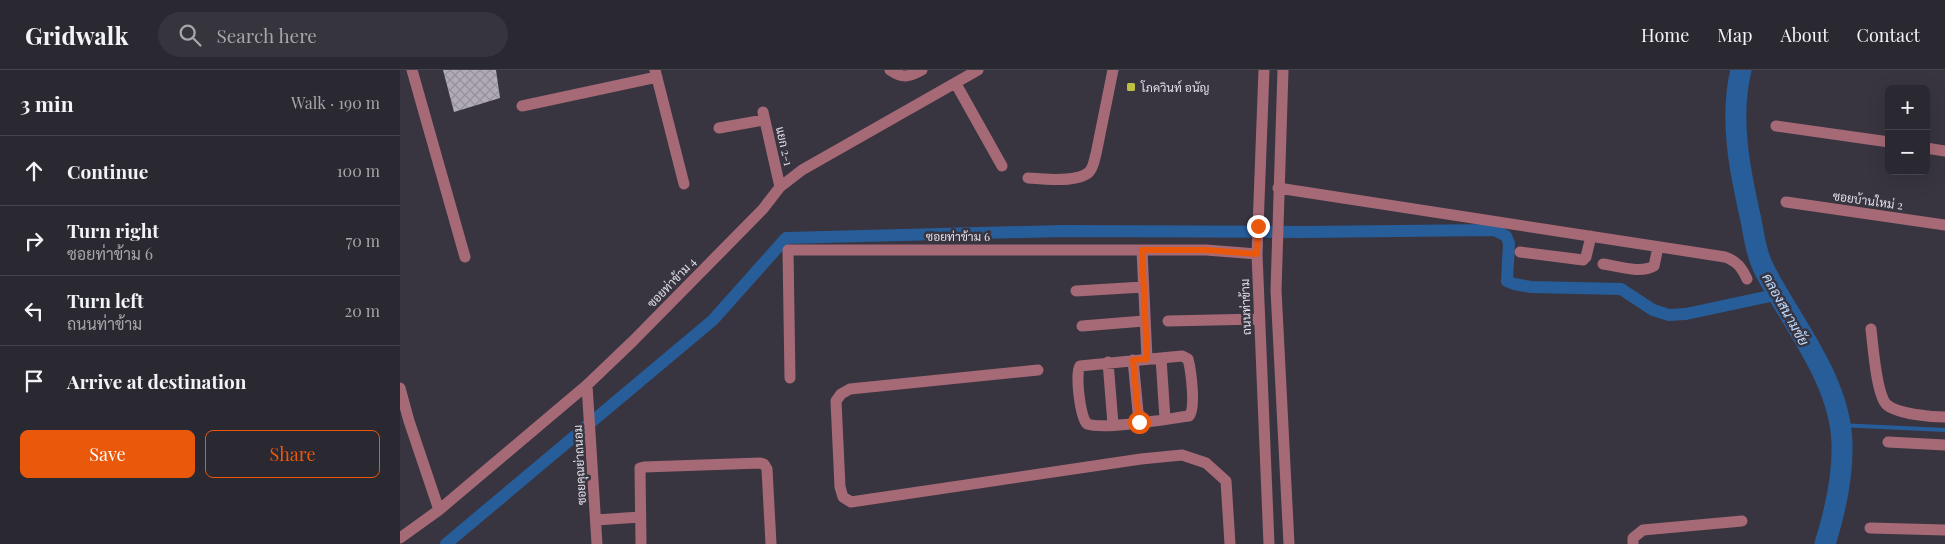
<!DOCTYPE html>
<meta charset="utf-8">
<style>
body{margin:0;font-family:"Playfair Display",Sarabun,serif;background:#36343d;color:#f1f3f6}
.controls{position:absolute;right:15px;top:15px;display:grid;overflow:hidden;border-radius:8px;box-shadow:0 5px 20px #0002}
.controls button{width:45px;height:45px;display:grid;place-items:center;padding:0;border:0;border-bottom:1px solid #46444d;background:#2a2831;color:#f1f3f6;font:25px sans-serif}
.stop{position:absolute;width:15px;height:15px;margin:-11px;border:4px solid #ea580c;border-radius:50%;background:#fff}
.stop.end{background:#ea580c;border-color:#fff;box-shadow:0 1px 5px #0008}
.list{margin:0;padding:0;list-style:none}
h2{display:flex;justify-content:space-between;align-items:center;height:65px;margin:0;padding:0 20px;font-size:21px}
h2 small{font-size:16px;font-weight:400;color:#a5a6ab}
.list li{display:grid;grid-template-columns:32px 1fr auto;gap:15px;align-items:center;box-sizing:border-box;height:70px;padding:0 20px;border-top:1px solid #46444d}
.list b{display:block;font-size:19px;white-space:nowrap}
.list p{margin:0;font-size:16px;white-space:nowrap;color:#a5a6ab}
.list em{font-size:16px;font-style:normal;color:#a5a6ab}
.actions{display:flex;gap:10px;padding:15px 20px}
.actions a{flex:1;padding:11px 0;border:1px solid #ea580c;border-radius:8px;text-align:center;font-size:18px;color:#ea580c}
.actions .main{background:#ea580c;color:#fff}
.icon{flex:none;width:28px;height:28px;fill:none;stroke:currentColor;stroke-width:2;stroke-linecap:round;stroke-linejoin:round}
.map{position:relative;flex:none;width:1545px;height:474px;overflow:hidden}
header{display:flex;align-items:center;gap:30px;box-sizing:border-box;height:70px;padding:0 25px;background:#2a2831;border-bottom:1px solid #46444d}
header strong{font-size:24px}
nav{display:flex;gap:28px;margin-inline-start:auto;font-size:18px}
.search{width:350px;height:45px;background:#36343d;display:flex;align-items:center;gap:12px;box-sizing:border-box;padding:0 18px;border-radius:28px;color:#a5a6ab;font-size:19px}
main{display:flex}
aside{flex:1;background:#2a2831}
.map>svg:first-child{display:block}
</style>
<header>
<strong>Gridwalk</strong>
<div class="search"><svg class="icon" aria-label="search" viewBox="0 0 24 24"><circle cx="10" cy="10" r="6"/><path d="M15 15l6 6"/></svg>Search here</div>
<nav><a>Home</a><a>Map</a><a>About</a><a>Contact</a></nav>
</header>
<main>
<aside>
<h2>3 min<small>Walk · 190 m</small></h2>
<ul class="list">
<li><svg class="icon" aria-label="ahead" viewBox="0 0 24 24"><path d="M12 20V5M6 11l6-6 6 6"/></svg><div><b>Continue</b></div><em>100 m</em></li>
<li><svg class="icon" aria-label="right" viewBox="0 0 24 24"><path d="M7 20v-9h11M14 6l5 5-5 5"/></svg><div><b>Turn right</b><p>ซอยท่าข้าม 6</p></div><em>70 m</em></li>
<li><svg class="icon" aria-label="left" viewBox="0 0 24 24"><path d="M17 20v-9H6M10 6l-5 5 5 5"/></svg><div><b>Turn left</b><p>ถนนท่าข้าม</p></div><em>20 m</em></li>
<li><svg class="icon" aria-label="arrive" viewBox="0 0 24 24"><path d="M6 21V4h12l-3 4 3 4H6"/></svg><div><b>Arrive at destination</b></div></li>
</ul>
<div class="actions"><a class="main">Save</a><a>Share</a></div>
</aside>
<div class="map">
<svg width="1545" height="474" viewBox="0 0 1545 474">
<defs>
<pattern id="building-cross-hatch" width="8" height="8" patternUnits="userSpaceOnUse" patternTransform="scale(1.25)"><rect width="8" height="8" fill="#b1aab7"/><path d="M0 0l8 8M0 8l8-8" fill="none" stroke="#96909a"/></pattern>
</defs>
<rect width="100%" height="100%" fill="#383541"/>
<g fill="none" stroke-linecap="round" stroke-linejoin="round">
<path stroke="#275d99" stroke-width="4" d="M1439,355L1545,360"/>
<path stroke="#275d99" stroke-width="12" d="M46,474L313,250L386,168L662,161L903,162L1094,160L1106,166L1109,173L1107,211L1114,214L1131,217L1221,219L1253,240L1269,245L1286,244L1379,224"/>
<path stroke="#275d99" stroke-width="21" d="M1341,0C1329,49 1340,102 1351,150C1354,167 1357,186 1365,201C1393,255 1440,310 1442,373C1443,408 1435,442 1425,474"/>
</g>
<path fill="url(#building-cross-hatch)" d="M43,0H96L100,28L54,42Z"/>
<g fill="none" stroke-linecap="round" stroke-linejoin="round">
<path stroke="#a66a76" stroke-width="11" d="M12,0L65,187
M255,0L284,114
M490,0C503,9 509,7 522,0
M864,0L857,184L869,474
M883,0L876,220L889,474
M556,14L602,96
M122,36L257,7
M363,42L380,117
M1376,56L1489,72
M319,58L364,50
M1526,78L1545,81
M628,108C642,109 678,113 689,102C694,97 694,90 696,84L713,0
M878,118L1325,187C1337,191 1342,198 1347,209
M1386,132L1545,155
M742,180L747,289
M1120,182L1183,190L1186,187L1191,166
M1203,194C1218,196 1240,204 1254,196L1258,177
M676,221L743,217
M768,251L859,249
M682,256L744,251
M1471,259C1473,275 1476,322 1486,334C1496,344 1531,347 1545,347
M761,288L782,286L788,289C791,300 796,339 789,346C766,349 706,360 687,354C680,346 675,304 680,296L761,288L765,349
M733,290L739,352
M708,292L713,354
M638,300L450,319L441,324L436,331L440,417L443,427L451,432L741,389L782,385L806,393L826,411L830,474
M390,308L388,180H806L857,184
M187,315L197,474
M0,318L9,351L39,440
M1488,372L1545,375
M196,450L240,447
M1470,458L1545,460
M0,468L39,440L187,315L233,271L363,139L380,117L402,100L578,0
M241,474L240,398L244,397L360,393L364,394L367,399L371,474
M1233,474V468L1243,460L1342,451"/>
</g>
<g fill="none" stroke-linecap="round" stroke-linejoin="round">
<path stroke="#ea580c" stroke-width="6" d="M739,352L733,290L747,289L742,180H806L857,184L858,156"/>
</g>
<rect fill="#bebe42" stroke="#383541" stroke-width="2" x="726" y="12" width="10" height="10" rx="2.5"/>
<g text-anchor="middle" dominant-baseline="central" stroke-width="5" stroke-linejoin="round" paint-order="stroke">
<g font-size="12" fill="#e0dee6" stroke="#383541" text-anchor="start">
<text x="741" y="17">โภควินท์ อนัญ</text>
</g>
<g font-size="12" fill="#e0dee6" stroke="#383541">
<text transform="translate(385 76) rotate(77)">แยก 2-1</text>
<text transform="translate(1468 130) rotate(8)">ซอยบ้านใหม่ 2</text>
<text x="558" y="166">ซอยท่าข้าม 6</text>
<text transform="translate(271 212) rotate(-46)">ซอยท่าข้าม 4</text>
<text transform="translate(845 237) rotate(-92)">ถนนท่าข้าม</text>
<text transform="translate(179 395) rotate(-93)">ซอยคุณย่าถนอม</text>
</g>
<g font-size="14" font-style="italic" fill="#bddafc" stroke="#383541">
<text transform="translate(1386 239) rotate(61)">คลองสนามชัย</text>
</g>
</g>
</svg>
<div class="controls">
<button>+</button>
<button>−</button>
</div>
<div class="stop" style="left:739px;top:352px"></div>
<div class="stop end" style="left:858px;top:156px"></div>
</div>
</main>
